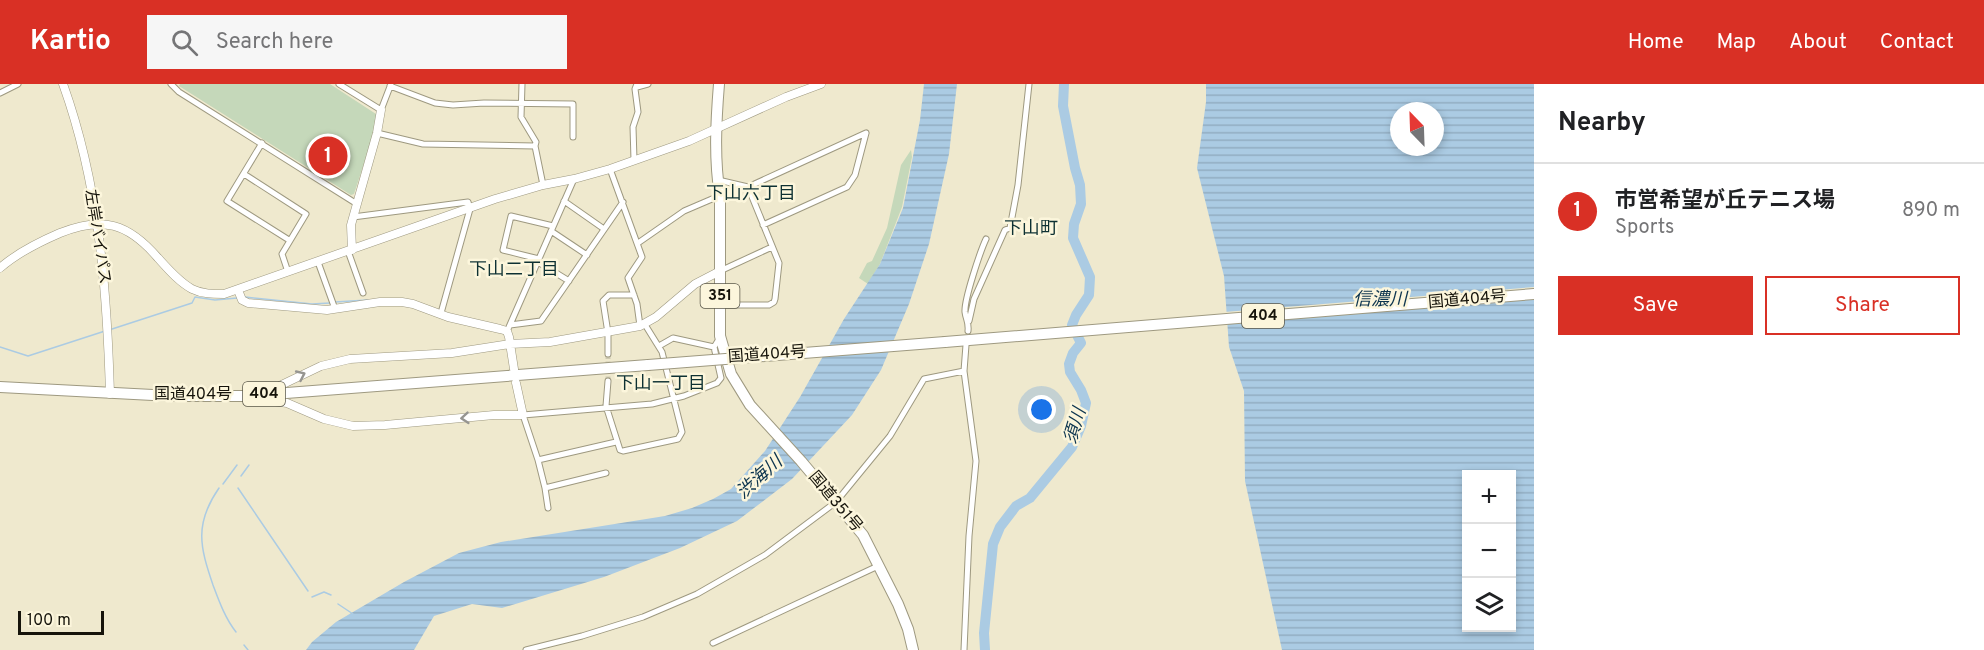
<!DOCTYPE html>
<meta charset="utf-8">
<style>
body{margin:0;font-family:Overpass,"Noto Sans JP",sans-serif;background:#f6f6f6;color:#202124}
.controls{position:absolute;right:18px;bottom:18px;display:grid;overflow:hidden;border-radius:0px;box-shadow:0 3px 9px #0003}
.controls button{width:54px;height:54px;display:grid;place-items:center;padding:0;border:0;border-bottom:2px solid #e0e0e0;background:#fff;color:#202124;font:30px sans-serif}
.compass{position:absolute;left:1390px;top:18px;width:54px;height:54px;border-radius:50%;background:#fff;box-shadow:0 3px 9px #0003;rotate:337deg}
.scale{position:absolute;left:18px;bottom:15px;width:86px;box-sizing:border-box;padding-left:6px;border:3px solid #16140b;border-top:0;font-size:16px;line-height:21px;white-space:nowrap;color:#16140b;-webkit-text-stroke:4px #fcf6dc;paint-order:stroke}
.you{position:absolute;left:1042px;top:326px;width:21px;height:21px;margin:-15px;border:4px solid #fff;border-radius:50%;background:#1a73e8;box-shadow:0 0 0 9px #1a73e833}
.badge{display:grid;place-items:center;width:39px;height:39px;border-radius:50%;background:#d93025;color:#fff;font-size:20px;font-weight:700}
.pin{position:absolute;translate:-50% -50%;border:3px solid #fff;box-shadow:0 2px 6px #0006}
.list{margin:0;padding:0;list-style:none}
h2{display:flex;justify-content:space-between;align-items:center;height:78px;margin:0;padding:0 24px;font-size:26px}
h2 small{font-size:20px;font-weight:400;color:#757577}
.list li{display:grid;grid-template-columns:39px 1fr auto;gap:18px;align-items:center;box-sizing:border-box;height:96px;padding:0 24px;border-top:2px solid #e0e0e0}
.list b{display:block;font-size:22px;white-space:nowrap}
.list p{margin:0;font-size:20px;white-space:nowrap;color:#757577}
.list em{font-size:20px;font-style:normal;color:#757577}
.actions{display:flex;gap:12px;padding:18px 24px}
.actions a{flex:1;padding:14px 0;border:2px solid #d93025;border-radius:0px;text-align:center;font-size:21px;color:#d93025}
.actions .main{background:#d93025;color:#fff}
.icon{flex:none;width:33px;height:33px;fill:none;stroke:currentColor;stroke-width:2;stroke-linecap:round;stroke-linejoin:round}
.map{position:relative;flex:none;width:1534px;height:566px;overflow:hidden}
header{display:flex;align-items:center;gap:36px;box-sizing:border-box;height:84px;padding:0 30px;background:#d93025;color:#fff}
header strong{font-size:28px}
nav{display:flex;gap:33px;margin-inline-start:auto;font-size:21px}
.search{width:420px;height:54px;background:#f6f6f6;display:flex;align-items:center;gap:15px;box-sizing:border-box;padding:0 21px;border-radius:0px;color:#757577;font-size:22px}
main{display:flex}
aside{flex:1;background:#fff}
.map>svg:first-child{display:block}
</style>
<header>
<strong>Kartio</strong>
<div class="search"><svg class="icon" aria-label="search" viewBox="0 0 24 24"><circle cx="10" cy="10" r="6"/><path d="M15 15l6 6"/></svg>Search here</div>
<nav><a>Home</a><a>Map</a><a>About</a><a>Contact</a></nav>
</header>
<main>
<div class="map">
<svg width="1534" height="566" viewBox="0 0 1534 566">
<defs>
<pattern id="water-rules" width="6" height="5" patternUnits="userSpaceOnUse" patternTransform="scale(1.5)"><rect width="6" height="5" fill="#abcbe3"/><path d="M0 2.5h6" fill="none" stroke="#92adc1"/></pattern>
</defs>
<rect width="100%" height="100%" fill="#efe9ce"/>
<path fill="#c5d8ba" d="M180,0H330L376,30L379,34L354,110L351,111L179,2Z
M911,66L912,73L902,123L880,180L868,200L859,194L867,179L872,177L887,144L901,81Z"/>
<path fill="url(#water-rules)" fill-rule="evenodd" d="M924,0H957L949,70L929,160L909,220L881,286L852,331L792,395L737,437L680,464L604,493L502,524L472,520L434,532L414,566H306L312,558L336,538L404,498L459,469L501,458L665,432L692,424L713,415L731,405L765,367L800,313L844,235L880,180L903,124L920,36Z
M1206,0H1534V566H1282L1245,397L1244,307L1229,263L1224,192L1197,84L1206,18ZM1399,27H1435V63H1399ZM1466,390H1512V544H1466Z"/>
<path fill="#efe9ce" d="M1534,203V214L1225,239L1224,228Z"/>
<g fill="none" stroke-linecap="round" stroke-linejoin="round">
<path stroke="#abcbe3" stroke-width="1.5" d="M245,213L312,220L330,219
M335,218L368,216
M109,246L192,219L195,213L215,216L237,214
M0,263L28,272L105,247
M241,392L249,381
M223,400L237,381
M219,404C194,440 200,463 213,501C219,517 225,534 236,548
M238,404L308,507
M312,513L324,508L331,511
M338,520L353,530
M244,561L248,566"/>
<path stroke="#abcbe3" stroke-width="10" d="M985,566L984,549L993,460L1000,443L1016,422L1030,414L1072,363L1081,342L1086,319L1081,306L1070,288L1069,280L1073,269L1081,259L1072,241L1076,231L1089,211L1090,193L1073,154L1074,140L1081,120L1080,101L1075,84L1063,22L1064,0"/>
<path stroke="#cec9b1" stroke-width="5" stroke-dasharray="5 2.5" stroke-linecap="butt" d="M608,270V297"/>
<defs>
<path id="street" d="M171,0L179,8L357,120
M339,0L381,26L391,0
M522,0L521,33L536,58L535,62L543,101
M390,2L435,19L453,21L484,19L573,20V53
M637,3L648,0
M0,9L18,0
M377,49L423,60L535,62
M262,59L227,117L289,156
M634,76L633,43L638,28L635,5L637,0
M610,85L642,173L628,194L637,220L640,242
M244,90L306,130L282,170L288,188
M718,96L748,103L866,49
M564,117L604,145
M353,133L468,118L470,125L441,229
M763,141L847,103L855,91L866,49
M551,147L587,171
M638,159L684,127L719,112
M348,167L363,209
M539,175L503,166L511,132L553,142
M318,178L335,225
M538,178L569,197
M720,187L772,163
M720,221H769L774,218L775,215L779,179L748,103
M969,237L974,215L1005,146L1010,144L1018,101L1029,0
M510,241L541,237L623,118
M509,243L574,95
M968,247C969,238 966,236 965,228C964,216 980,168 986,155
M659,262L673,254L714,263
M608,270V249L603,217L609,211H634
M608,297L606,322L620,366L623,367L678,355L682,348L662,268L644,239
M538,376L616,358
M606,389L545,404L538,376L523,331L652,320L684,312L717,299L721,294L714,263L719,255
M545,404L548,424
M713,559L878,482
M526,566L582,552L643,533L697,510L765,471L836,418L890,352L924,295L964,287
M964,566L969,452L976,377L964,287L966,261"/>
<path id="secondary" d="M63,0C99,100 107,205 110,310
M352,166L351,141L377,49L381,26
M0,184C17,169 39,158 60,149C103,132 128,139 158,174C168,185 179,198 192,205C202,210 213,210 224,210L495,115L543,101L574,95L610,85L689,57L786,13L821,0
M238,206L242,216L248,219L327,226L380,218H402L413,220L448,233L500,245L507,247L509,253L514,285
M254,307L275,304L321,282L350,275L452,269L510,260L550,258L640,242L656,233L695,200L720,187
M257,315L287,319L324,335L353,342L385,341L494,331H523L516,299"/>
<path id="highway" d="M719,0C716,37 714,75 720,112V252L731,290L750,321L801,377L863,451L898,520L908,545L913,566
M945,258L1534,210
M0,303L172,312H248L648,281"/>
</defs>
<use href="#street" stroke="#9e9980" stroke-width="7"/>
<use href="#secondary" stroke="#9e9980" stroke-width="9"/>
<use href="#highway" stroke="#9e9980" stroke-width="12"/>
<use href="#street" stroke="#fff" stroke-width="5"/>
<use href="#secondary" stroke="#fff" stroke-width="8"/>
<use href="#highway" stroke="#fff" stroke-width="10"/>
<defs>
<path id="highway-bridge" d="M648,281L945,258"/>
</defs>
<use href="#highway-bridge" stroke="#9e9980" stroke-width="12" stroke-linecap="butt"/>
<use href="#highway-bridge" stroke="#fff" stroke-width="10"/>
</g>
<defs><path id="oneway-chevron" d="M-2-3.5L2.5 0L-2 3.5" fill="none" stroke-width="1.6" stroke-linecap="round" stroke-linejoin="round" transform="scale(1.5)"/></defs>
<g stroke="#969591">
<use href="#oneway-chevron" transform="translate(301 291) rotate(-25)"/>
<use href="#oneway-chevron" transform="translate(465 334) rotate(175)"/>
</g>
<g text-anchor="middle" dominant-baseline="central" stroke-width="5" stroke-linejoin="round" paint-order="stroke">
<g fill="#fcf6dc" stroke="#5b584a" stroke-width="1.5">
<rect x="700.5" y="200" width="39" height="24" rx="4.5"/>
<rect x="1242" y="220" width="42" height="24" rx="4.5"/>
<rect x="243" y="298" width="42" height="24" rx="4.5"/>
</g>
<g font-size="15" font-weight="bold" fill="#16140b">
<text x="720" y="212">351</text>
<text x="1263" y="232">404</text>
<text x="264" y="310">404</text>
</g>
<g font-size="16" fill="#16140b" stroke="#fcf6dc">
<text transform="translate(97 153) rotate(81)">左岸バイパス</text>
<text transform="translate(1467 216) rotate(-5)">国道404号</text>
<text transform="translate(767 271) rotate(-4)">国道404号</text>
<text x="193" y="311">国道404号</text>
<text transform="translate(835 418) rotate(50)">国道351号</text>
</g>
<g font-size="18" fill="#0e3133" stroke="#fcf6dc">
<text x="751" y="110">下山六丁目</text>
<text x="1031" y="145">下山町</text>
<text x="514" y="186">下山二丁目</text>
<text x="661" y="300">下山一丁目</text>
</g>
<g font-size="18" font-style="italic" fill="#0c344e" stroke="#fcf6dc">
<text x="1380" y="216">信濃川</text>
<text transform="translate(1076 342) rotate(-73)">須川</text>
<text transform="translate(760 394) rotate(-42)">渋海川</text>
</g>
</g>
</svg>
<div class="controls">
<button>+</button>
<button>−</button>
<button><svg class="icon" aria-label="layers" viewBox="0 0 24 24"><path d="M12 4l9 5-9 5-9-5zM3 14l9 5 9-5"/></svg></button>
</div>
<svg class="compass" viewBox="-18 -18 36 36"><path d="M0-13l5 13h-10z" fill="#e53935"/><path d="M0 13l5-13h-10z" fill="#757577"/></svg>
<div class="scale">100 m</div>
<div class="you"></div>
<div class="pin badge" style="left:328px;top:72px">1</div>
</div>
<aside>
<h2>Nearby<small></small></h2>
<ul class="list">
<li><span class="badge">1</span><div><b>市営希望が丘テニス場</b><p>Sports</p></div><em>890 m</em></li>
</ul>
<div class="actions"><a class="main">Save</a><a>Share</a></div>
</aside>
</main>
